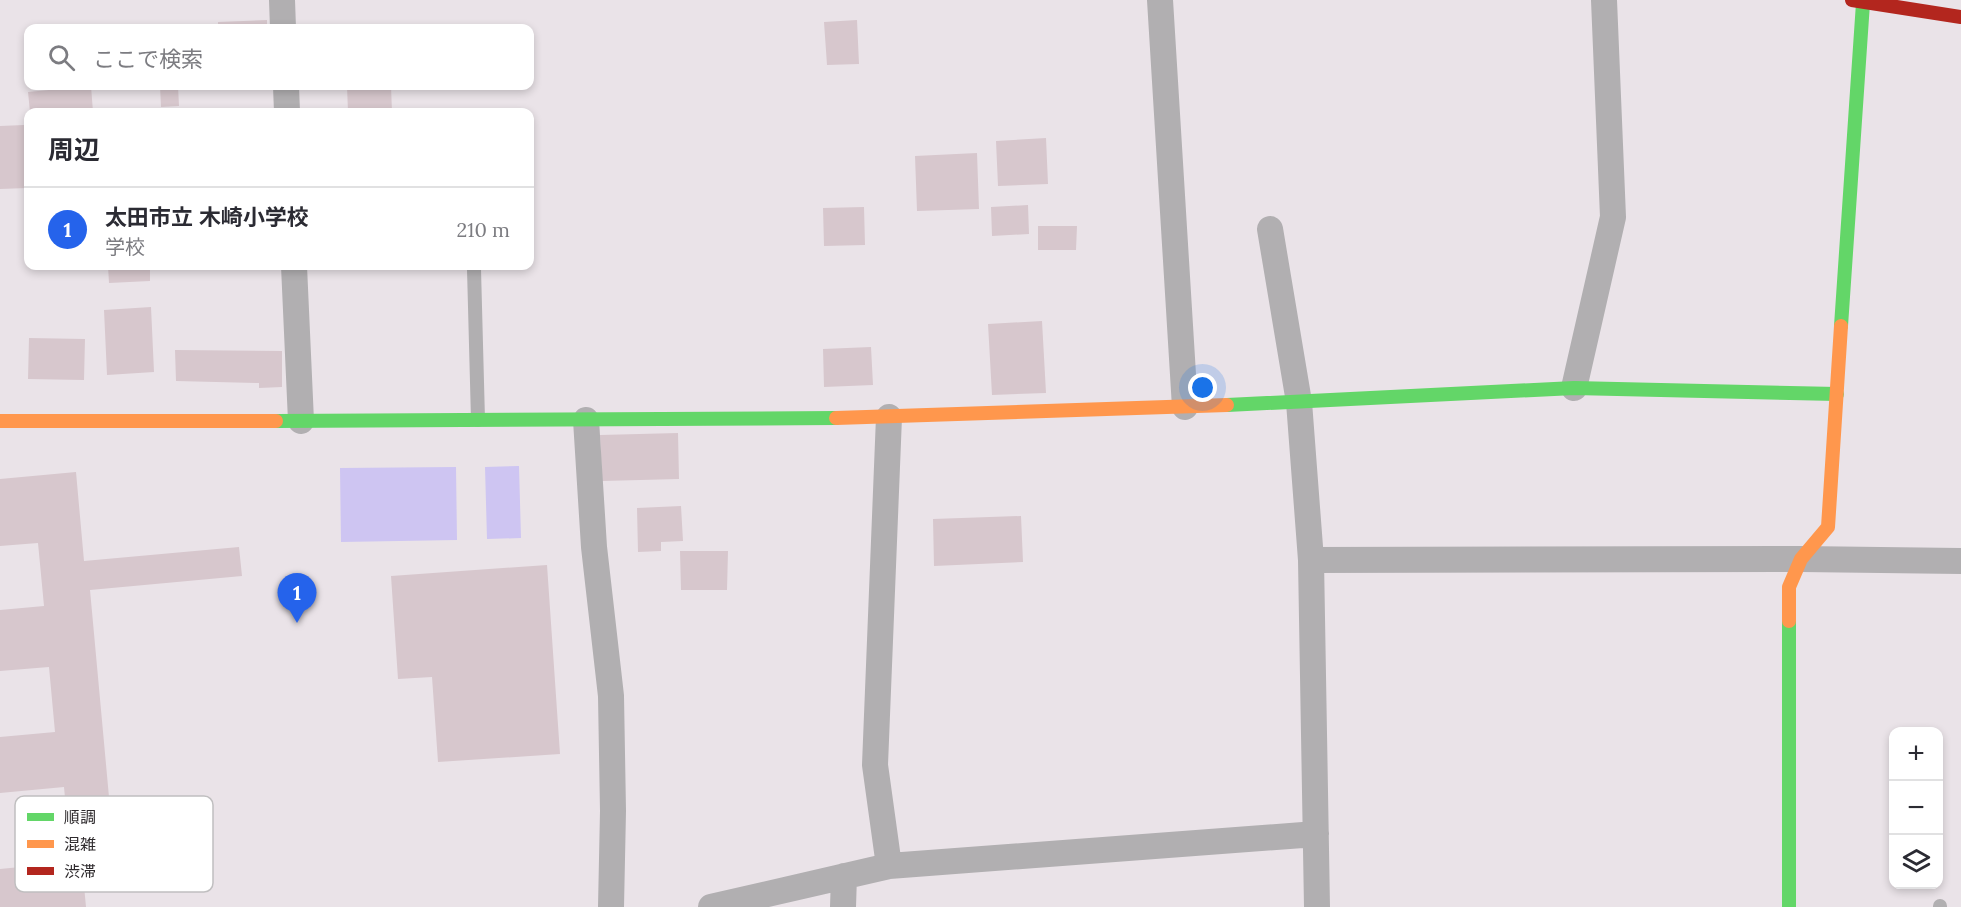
<!DOCTYPE html>
<html lang="ja">
<meta charset="utf-8">
<style>
body{margin:0;font-family:Lora,"Noto Sans JP",serif;background:#f2f2f3;color:#2b2b33}
.controls{position:absolute;right:18px;bottom:18px;display:grid;overflow:hidden;border-radius:12px;box-shadow:0 3px 9px #0003}
.controls button{width:54px;height:54px;display:grid;place-items:center;padding:0;border:0;border-bottom:2px solid #e1e1e2;background:#fff;color:#2b2b33;font:30px sans-serif}
.you{position:absolute;left:1203px;top:388px;width:21px;height:21px;margin:-15px;border:4px solid #fff;border-radius:50%;background:#1a73e8;box-shadow:0 0 0 9px #1a73e833}
.badge{display:grid;place-items:center;width:39px;height:39px;border-radius:50%;background:#2563eb;color:#fff;font-size:20px;font-weight:700}
.pin{position:absolute;translate:-50% -50px;filter:drop-shadow(0 2px 3px #0008)}
.pin::after{content:'';position:absolute;top:32px;width:21px;height:18px;background:inherit;clip-path:polygon(0 0,100% 0,50% 100%)}
.list{margin:0;padding:0;list-style:none}
h2{display:flex;justify-content:space-between;align-items:center;height:78px;margin:0;padding:0 24px;font-size:26px}
h2 small{font-size:20px;font-weight:400;color:#7c7c81}
.list li{display:grid;grid-template-columns:39px 1fr auto;gap:18px;align-items:center;box-sizing:border-box;height:84px;padding:0 24px;border-top:2px solid #e1e1e2}
.list b{display:block;font-size:22px;white-space:nowrap}
.list p{margin:0;font-size:20px;white-space:nowrap;color:#7c7c81}
.list em{font-size:20px;font-style:normal;color:#7c7c81}
.icon{flex:none;width:33px;height:33px;fill:none;stroke:currentColor;stroke-width:2;stroke-linecap:round;stroke-linejoin:round}
.map{position:relative;flex:none;width:1961px;height:907px;overflow:hidden}
.search{position:absolute;background:#fff;box-shadow:0 3px 9px #0003;left:24px;top:24px;width:510px;height:66px;display:flex;align-items:center;gap:15px;box-sizing:border-box;padding:0 21px;border-radius:12px;color:#7c7c81;font-size:22px}
.panel{position:absolute;background:#fff;box-shadow:0 3px 9px #0003;left:24px;top:108px;width:510px;height:162px;border-radius:12px}
.map>svg:first-child{display:block}
</style>
<div class="map">
<svg width="1961" height="907" viewBox="0 0 1961 907">
<rect width="100%" height="100%" fill="#eae3e8"/>
<path fill="#cec5f2" d="M519,466L521,538L487,539L485,467Z
M456,467L457,540L341,542L340,468Z"/>
<path fill="#d7c7cd" d="M267,20V28H218V22Z
M857,20L859,64L827,65L824,22Z
M441,24V28H390V26Z
M91,86L93,112H30L28,92Z
M160,86H178L179,106L161,107Z
M347,86H391L392,112H348Z
M24,125L27,188L0,189V126Z
M1046,138L1048,184L998,186L996,141Z
M977,153L979,209L917,211L915,156Z
M1028,205L1029,234L992,236L991,207Z
M864,207L865,245L824,246L823,208Z
M1038,226H1077L1076,250H1038Z
M108,266H150V281L109,283Z
M151,307L154,372L107,375L104,310Z
M1042,321L1046,393L992,395L988,324Z
M29,338L85,339L84,380L28,379Z
M871,347L873,385L824,387L823,349Z
M175,350L282,351V387L259,388V383L176,381Z
M678,433L679,479L602,481L600,435Z
M76,472L84,561L239,547L242,576L90,590L109,797L76,800L86,907H0V869L71,862L64,787L0,793V737L55,732L49,667L0,671V610L44,606L38,543L0,546V479Z
M681,506L683,541L661,542V551L638,552L637,508Z
M1021,516L1023,562L934,566L933,519Z
M680,551H728L727,590H681Z
M547,565L560,754L438,762L432,677L398,679L391,576Z"/>
<g fill="none" stroke-linecap="round" stroke-linejoin="round">
<path stroke="#b1afb1" stroke-width="14" d="M474,269L478,420
M1940,907V906"/>
<path stroke="#b1afb1" stroke-width="26" d="M282,0L283,28
M1160,0L1185,407
M286,86L287,112
M1270,229L1299,402L1311,560L1317,907
M294,266L301,421
M1574,388L1613,217L1604,0
M889,417L875,765L889,866
M586,420L594,547L611,696L613,811L611,907
M1311,560L1801,559L1961,561
M711,907L889,866L1316,834
M843,907L844,876"/>
<path stroke="#63d668" stroke-width="14" d="M1841,326L1863,3
M1227,405L1574,388L1837,394
M276,421L836,418
M1789,621V907"/>
<path stroke="#ff974d" stroke-width="14" d="M836,418L1227,405
M0,421H276
M1789,621V587L1801,559L1828,527L1841,326"/>
<path stroke="#b3261e" stroke-width="14" d="M1852,0L1961,17"/>
</g>
<rect x="15" y="796" width="198" height="96" rx="9" fill="#fff" stroke="#c0bfc0" stroke-width="1.5"/>
<rect x="27" y="813" width="27" height="8" fill="#63d668"/>
<rect x="27" y="840" width="27" height="8" fill="#ff974d"/>
<rect x="27" y="867" width="27" height="8" fill="#b3261e"/>
<g font-size="16" fill="#2e2a2d">
<text x="64" y="823">順調</text>
<text x="64" y="850">混雑</text>
<text x="64" y="877">渋滞</text>
</g>
</svg>
<div class="controls">
<button>+</button>
<button>−</button>
<button><svg class="icon" aria-label="layers" viewBox="0 0 24 24"><path d="M12 4l9 5-9 5-9-5zM3 14l9 5 9-5"/></svg></button>
</div>
<div class="you"></div>
<div class="pin badge" style="left:297px;top:623px">1</div>
<div class="search"><svg class="icon" aria-label="search" viewBox="0 0 24 24"><circle cx="10" cy="10" r="6"/><path d="M15 15l6 6"/></svg>ここで検索</div>
<section class="panel">
<h2>周辺<small></small></h2>
<ul class="list">
<li><span class="badge">1</span><div><b>太田市立 木崎小学校</b><p>学校</p></div><em>210 m</em></li>
</ul>
</section>
</div>
